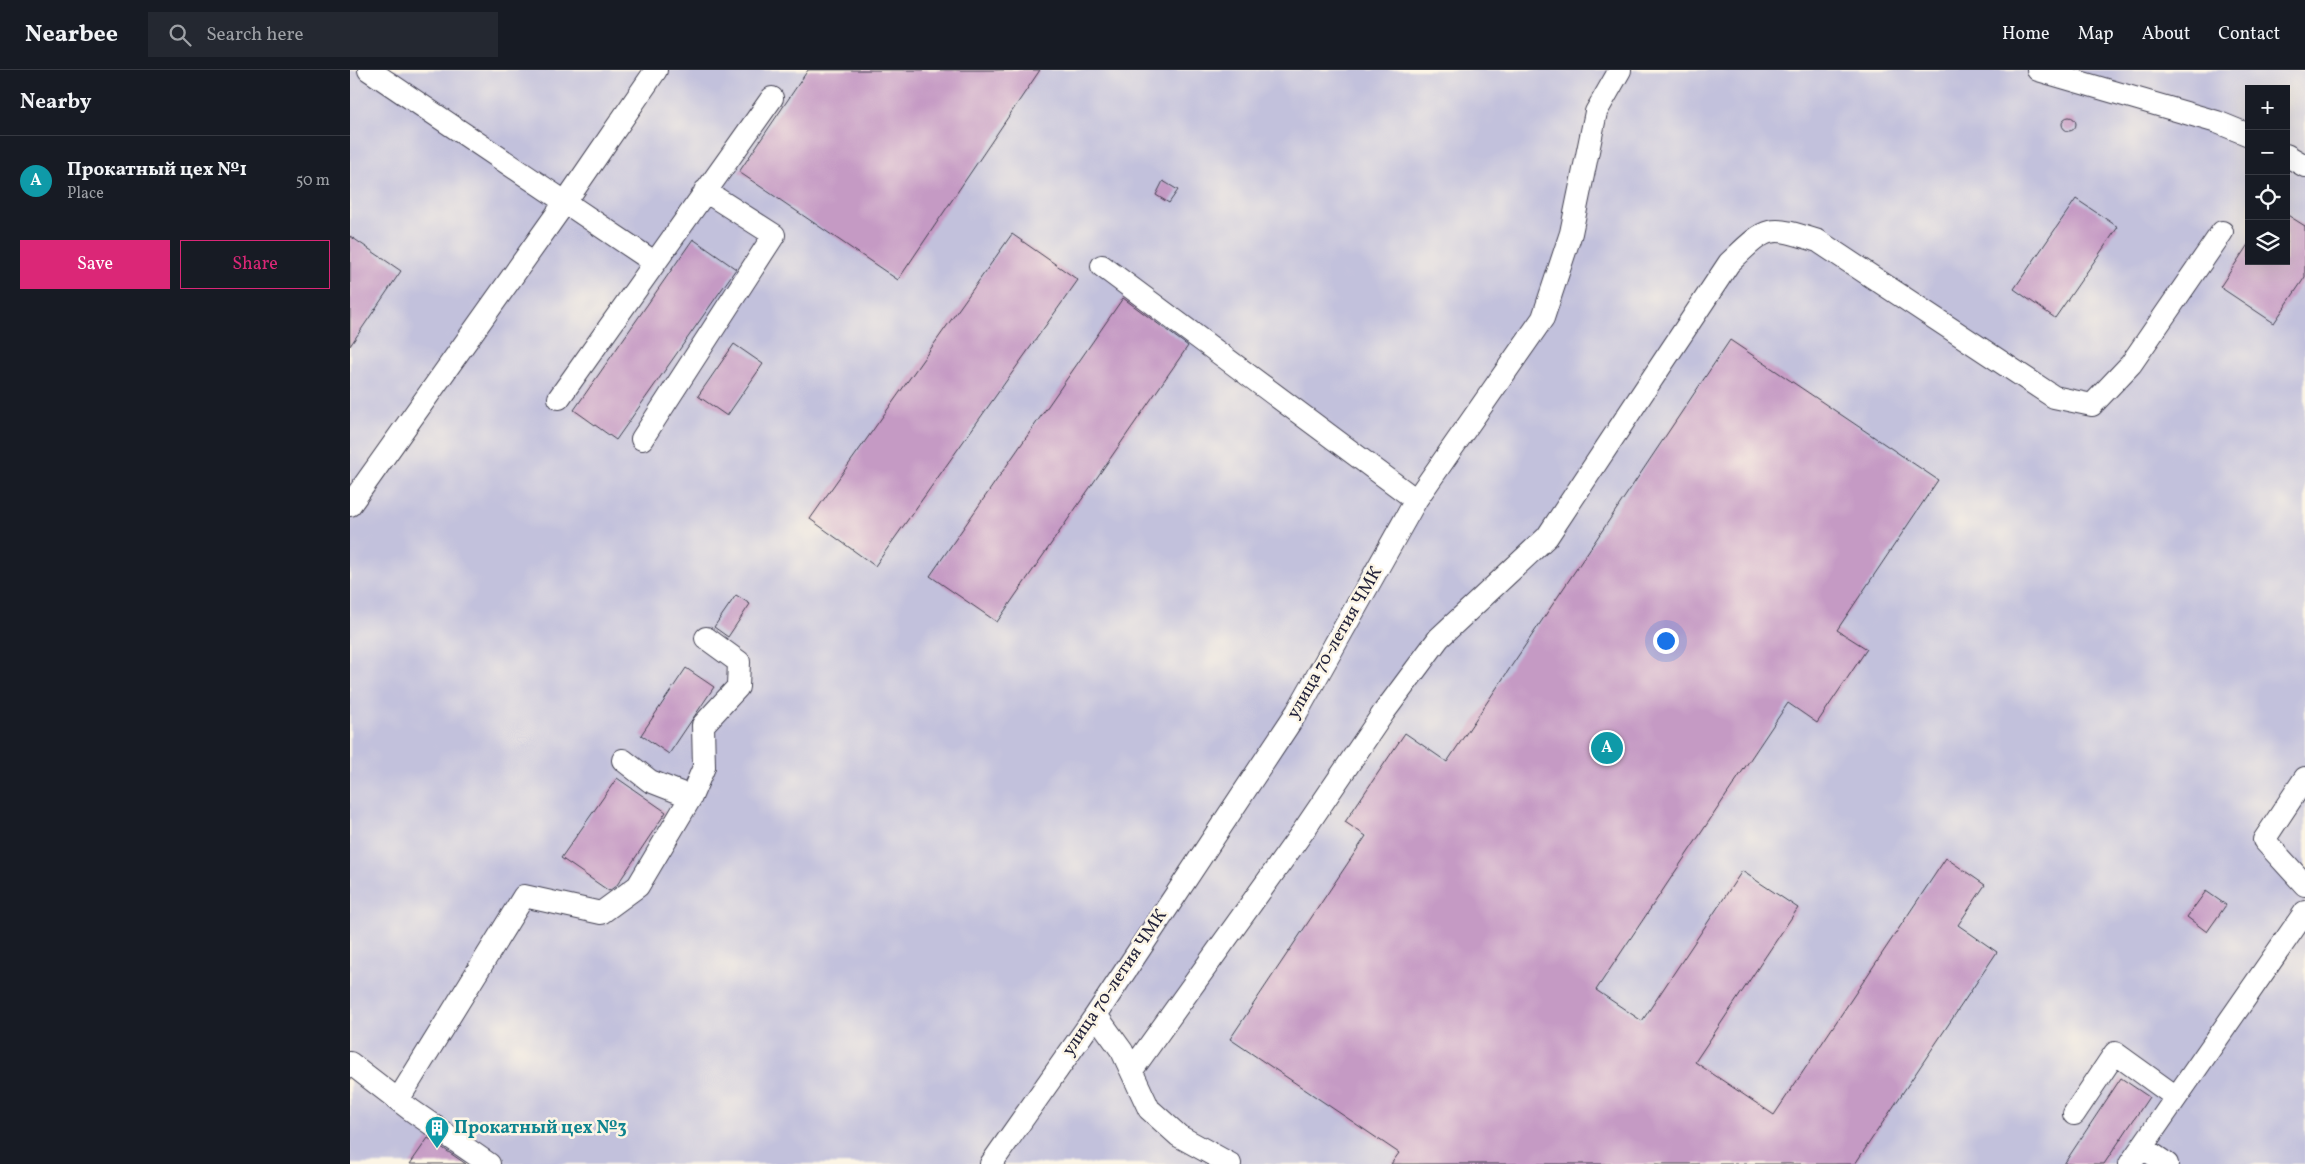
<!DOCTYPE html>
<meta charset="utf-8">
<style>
body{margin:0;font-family:Vollkorn,serif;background:#242831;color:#f1f3f6}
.controls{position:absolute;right:15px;top:15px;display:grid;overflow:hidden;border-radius:0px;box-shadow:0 5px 20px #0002}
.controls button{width:45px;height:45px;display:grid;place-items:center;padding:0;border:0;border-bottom:1px solid #363941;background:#171b24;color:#f1f3f6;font:25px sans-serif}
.you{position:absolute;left:1315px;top:570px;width:18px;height:18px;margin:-12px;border:4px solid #fff;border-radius:50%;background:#1a73e8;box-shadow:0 0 0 8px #1a73e833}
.badge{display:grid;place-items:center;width:32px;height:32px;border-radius:50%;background:#db2777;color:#fff;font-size:16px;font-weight:700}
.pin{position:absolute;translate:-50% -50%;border:2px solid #fff;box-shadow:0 1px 5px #0006}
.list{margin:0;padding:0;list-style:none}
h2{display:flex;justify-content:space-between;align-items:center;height:65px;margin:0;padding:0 20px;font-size:21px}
h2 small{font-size:16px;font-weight:400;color:#9ea1a6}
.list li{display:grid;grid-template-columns:32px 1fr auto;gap:15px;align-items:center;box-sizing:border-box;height:90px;padding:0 20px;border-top:1px solid #363941}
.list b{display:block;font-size:19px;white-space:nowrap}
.list p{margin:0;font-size:16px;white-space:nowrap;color:#9ea1a6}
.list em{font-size:16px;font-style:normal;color:#9ea1a6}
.actions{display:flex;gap:10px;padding:15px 20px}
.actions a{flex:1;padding:11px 0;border:1px solid #db2777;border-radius:0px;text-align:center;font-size:18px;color:#db2777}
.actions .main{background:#db2777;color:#fff}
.icon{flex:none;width:28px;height:28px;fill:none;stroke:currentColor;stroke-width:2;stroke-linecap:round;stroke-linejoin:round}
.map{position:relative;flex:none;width:1955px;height:1094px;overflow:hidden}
header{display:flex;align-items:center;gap:30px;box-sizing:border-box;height:70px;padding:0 25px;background:#171b24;border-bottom:1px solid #363941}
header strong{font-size:24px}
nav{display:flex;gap:28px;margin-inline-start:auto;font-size:18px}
.search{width:350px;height:45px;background:#242831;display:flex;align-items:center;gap:12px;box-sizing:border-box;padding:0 18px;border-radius:0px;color:#9ea1a6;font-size:19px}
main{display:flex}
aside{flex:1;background:#171b24}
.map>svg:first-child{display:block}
</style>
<header>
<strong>Nearbee</strong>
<div class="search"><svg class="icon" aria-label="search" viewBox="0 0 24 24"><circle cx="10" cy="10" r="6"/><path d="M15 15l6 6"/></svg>Search here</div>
<nav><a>Home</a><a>Map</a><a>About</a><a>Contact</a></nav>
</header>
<main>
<aside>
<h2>Nearby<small></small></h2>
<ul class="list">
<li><span class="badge" style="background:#0f9aa8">A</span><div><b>Прокатный цех №1</b><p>Place</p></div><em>50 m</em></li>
</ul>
<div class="actions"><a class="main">Save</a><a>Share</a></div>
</aside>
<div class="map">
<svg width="1955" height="1094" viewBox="0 0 1955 1094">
<rect width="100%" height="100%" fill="#fcf5e5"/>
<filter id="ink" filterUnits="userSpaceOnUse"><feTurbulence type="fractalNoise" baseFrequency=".02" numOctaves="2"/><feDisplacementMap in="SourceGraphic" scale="10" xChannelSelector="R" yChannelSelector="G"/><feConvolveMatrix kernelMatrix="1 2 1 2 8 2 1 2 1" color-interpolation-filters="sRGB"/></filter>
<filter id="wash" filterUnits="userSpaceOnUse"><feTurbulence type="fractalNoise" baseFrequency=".0096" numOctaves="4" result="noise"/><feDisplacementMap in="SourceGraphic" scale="20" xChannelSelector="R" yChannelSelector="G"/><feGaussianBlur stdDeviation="1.12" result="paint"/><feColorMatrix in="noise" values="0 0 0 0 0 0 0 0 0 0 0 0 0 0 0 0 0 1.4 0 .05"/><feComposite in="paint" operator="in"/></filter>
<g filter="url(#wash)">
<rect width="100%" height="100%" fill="#efe5c6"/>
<path fill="#c2c1dc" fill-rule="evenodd" d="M0,0H1955V1094H0ZM1899,19H1936V191H1899Z"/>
<g id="blocks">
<path fill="#c59ac4" d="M458,0H690L548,210L389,102Z
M1712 54a7 7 0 1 1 14 0a7 7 0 1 1-14 0Z
M813,111L828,120L819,133L806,125Z
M1726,129L1768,157L1705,248L1664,219Z
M1936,144L1955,156V207L1924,253L1870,217L1899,173V191H1936Z
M662,164L728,210L525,496L460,449Z
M0,166L51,201L0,276Z
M343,169L386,199L266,370L224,340Z
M773,228L838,276L647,552L580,506Z
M1380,270L1588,410L1487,560L1517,579L1467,653L1438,633L1246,920L1292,951L1392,801L1448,838L1345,992L1424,1045L1596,788L1635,815L1608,855L1647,882L1505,1094H1041L1049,1083L880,969L1016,766L995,752L1055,663L1097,692Z
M384,274L413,294L377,346L348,326Z
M386,525L400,534L378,567L364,557Z
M336,598L364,617L319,684L291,665Z
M267,708L316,742L267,815L259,821L211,788Z
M1856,821L1876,835L1857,862L1837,847Z
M1771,1008L1799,1027L1754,1094H1714Z
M78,1068L116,1094H60Z"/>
</g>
</g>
<g filter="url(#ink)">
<use href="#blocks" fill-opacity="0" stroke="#413f50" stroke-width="1"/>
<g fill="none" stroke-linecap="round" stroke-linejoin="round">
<defs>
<path id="minor" d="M19,0L304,192
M1688,0L1867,52L1899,65
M1936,85L1955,96
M752,196L1066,430
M209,328L422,28
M292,369L424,165L355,121
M0,435L216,131L306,0
M273,690L300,711L341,727
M1955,708L1914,770L1955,815
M746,945L772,981L799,1039L829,1066L880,1094
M0,993L61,1040L139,1094
M782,1000L954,760L1034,642L1089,568L1197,467L1379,193C1417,157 1417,154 1468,171L1704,327L1742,335L1781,294L1872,162
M48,1030L174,826L251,843L288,816L341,727L354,697L353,655L388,617L389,592L356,568
M1724,1044L1765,983L1826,1027
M1792,1077L1817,1094
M641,1094L746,945L947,642L1066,430L1193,248L1221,163L1246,42L1270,0
M1780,1094L1955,842"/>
</defs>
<use href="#minor" stroke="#413f50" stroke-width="24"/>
<use href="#minor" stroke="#fff" stroke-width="22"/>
</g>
</g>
<defs>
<symbol id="building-pin" viewBox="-11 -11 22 30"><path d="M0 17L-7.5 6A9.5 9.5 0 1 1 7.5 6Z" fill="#0f9aa8" stroke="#fcf5e5"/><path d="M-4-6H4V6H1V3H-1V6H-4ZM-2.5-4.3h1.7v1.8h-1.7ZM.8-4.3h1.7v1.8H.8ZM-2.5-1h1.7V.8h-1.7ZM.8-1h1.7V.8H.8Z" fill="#fff"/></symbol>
</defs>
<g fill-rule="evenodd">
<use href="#building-pin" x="73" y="1044" width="28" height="38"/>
</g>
<g text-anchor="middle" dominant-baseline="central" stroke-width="5" stroke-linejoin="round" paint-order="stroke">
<g font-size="18" fill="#22223b" stroke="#fcf5e5">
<text transform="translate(985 573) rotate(-60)">улица 70-летия ЧМК</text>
<text transform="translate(765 913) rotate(-56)">улица 70-летия ЧМК</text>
</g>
<g font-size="18" font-weight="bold" fill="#0d838f" stroke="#fcf5e5" text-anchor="start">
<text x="104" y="1058">Прокатный цех №3</text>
</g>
</g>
</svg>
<div class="controls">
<button>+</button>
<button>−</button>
<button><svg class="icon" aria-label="locate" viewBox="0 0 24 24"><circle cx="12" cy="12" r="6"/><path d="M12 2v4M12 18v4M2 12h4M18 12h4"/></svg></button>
<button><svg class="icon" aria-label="layers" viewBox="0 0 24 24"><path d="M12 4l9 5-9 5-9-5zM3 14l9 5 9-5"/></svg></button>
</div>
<div class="you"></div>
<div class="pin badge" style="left:1257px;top:678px;background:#0f9aa8">A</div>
</div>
</main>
